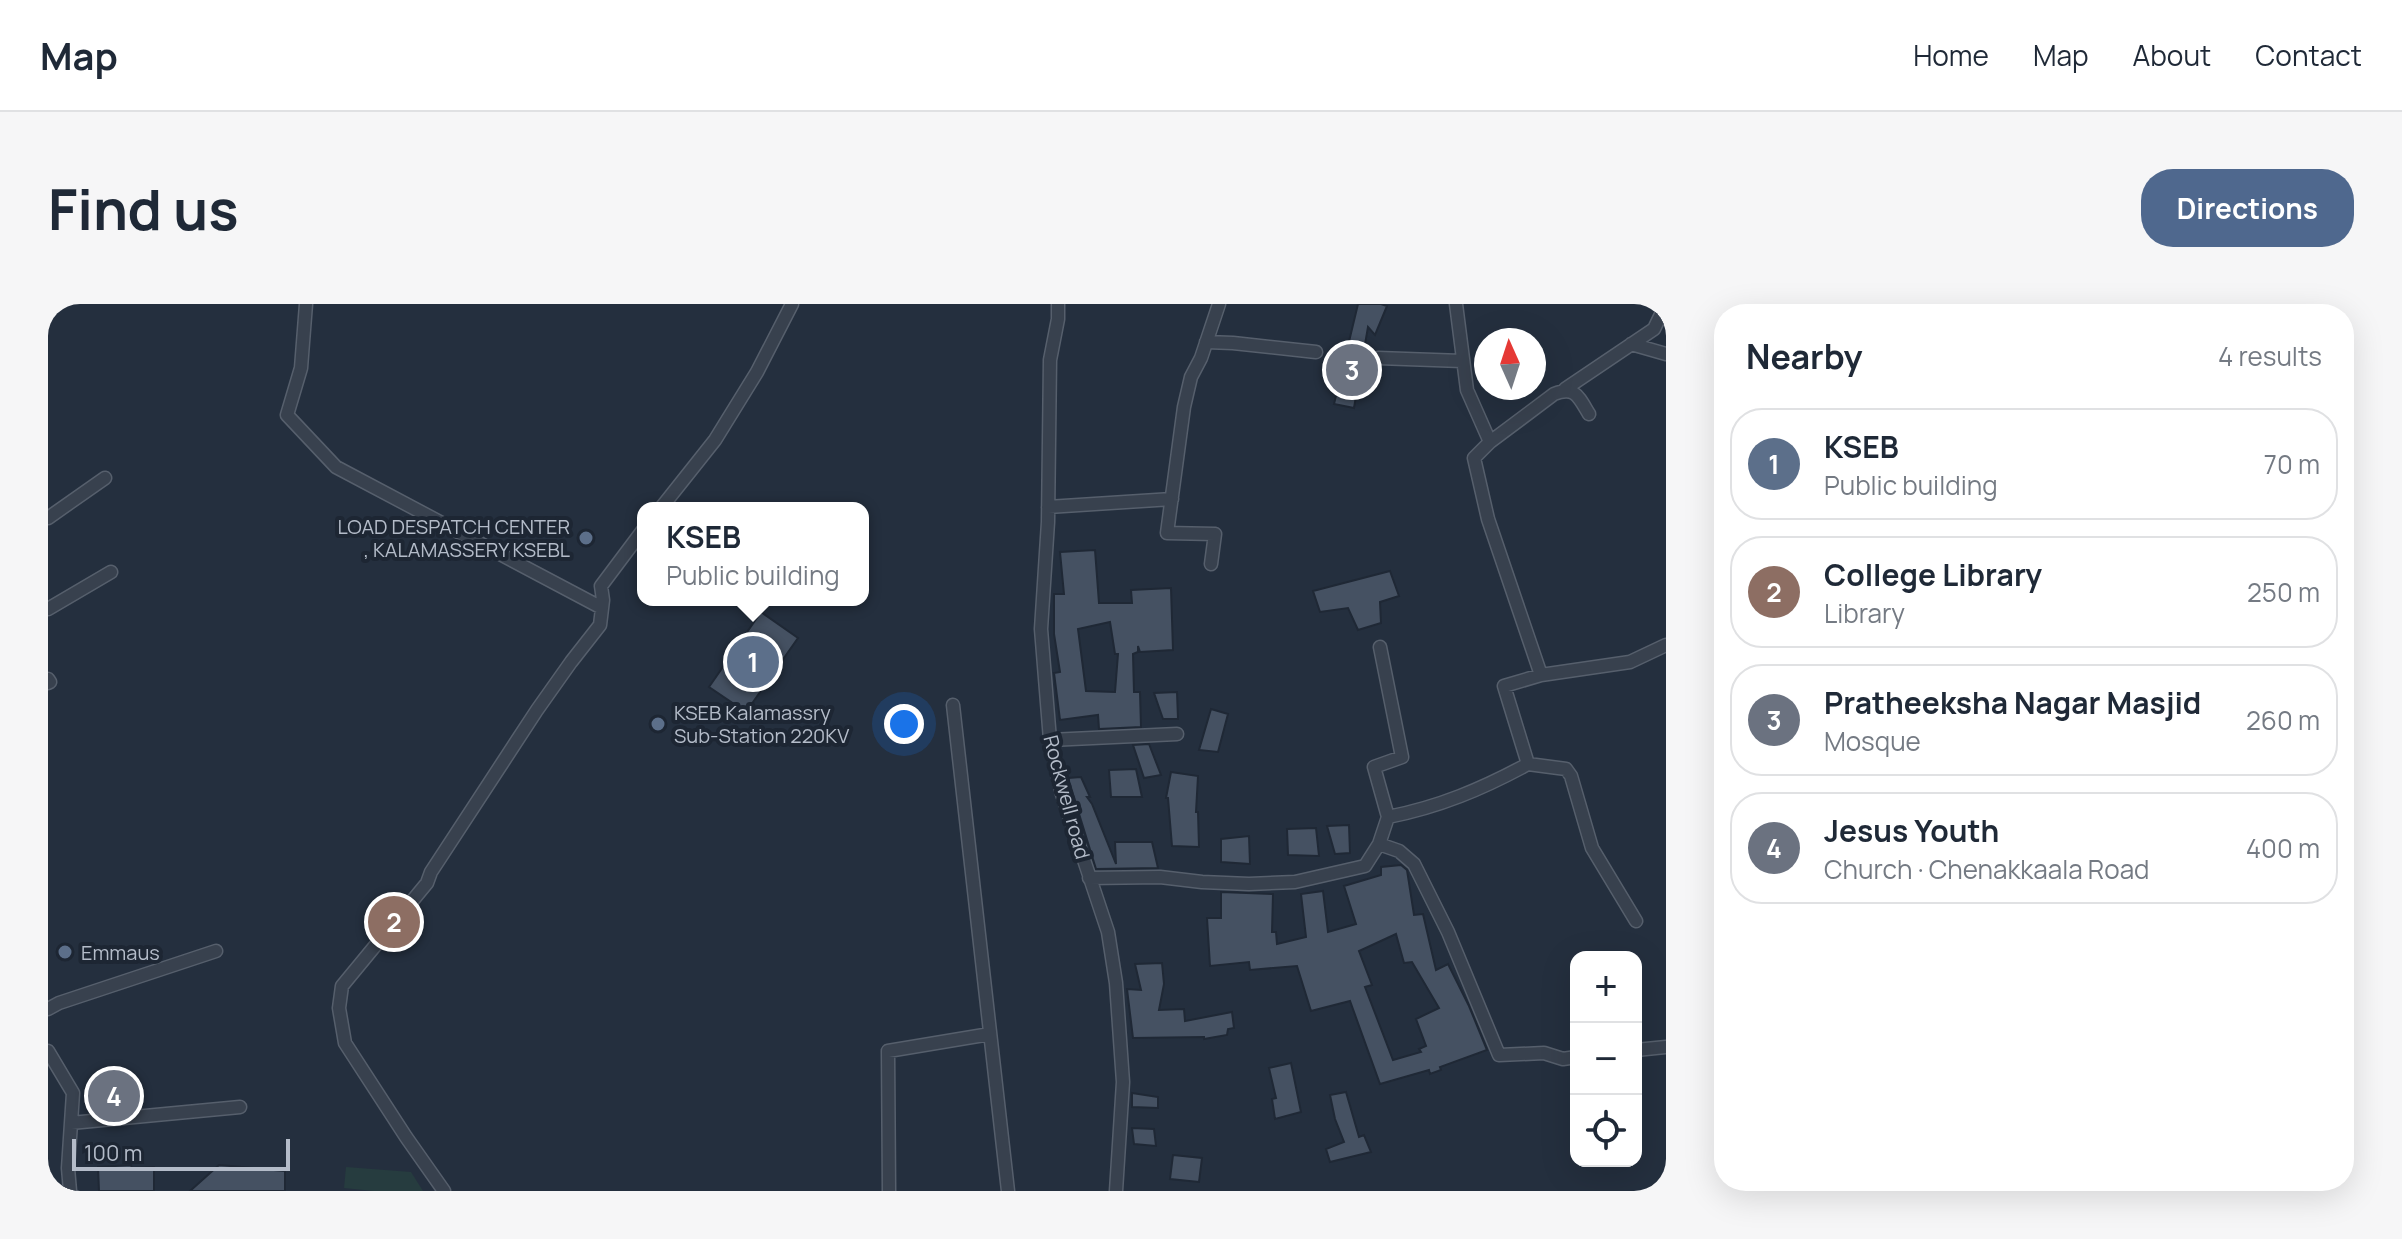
<!DOCTYPE html>
<meta charset="utf-8">
<style>
body{margin:0;font-family:Manrope,sans-serif;background:#f6f6f7;color:#1f2937}
.controls{position:absolute;right:24px;bottom:24px;display:grid;overflow:hidden;border-radius:16px;box-shadow:0 8px 32px #0002}
.controls button{width:72px;height:72px;display:grid;place-items:center;padding:0;border:0;border-bottom:2px solid #e0e1e3;background:#fff;color:#1f2937;font:40px sans-serif}
.compass{position:absolute;left:1426px;top:24px;width:72px;height:72px;border-radius:50%;background:#fff;box-shadow:0 8px 32px #0002;rotate:357deg}
.scale{position:absolute;left:24px;bottom:20px;width:218px;box-sizing:border-box;padding-left:8px;border:4px solid #b4bcc9;border-top:0;font-size:22px;line-height:28px;white-space:nowrap;color:#b4bcc9;-webkit-text-stroke:6px #1d2633;paint-order:stroke}
.you{position:absolute;left:856px;top:420px;width:28px;height:28px;margin:-20px;border:6px solid #fff;border-radius:50%;background:#1a73e8;box-shadow:0 0 0 12px #1a73e833}
.badge{display:grid;place-items:center;width:52px;height:52px;border-radius:50%;background:#4f688e;color:#fff;font-size:26px;font-weight:700}
.pin{position:absolute;translate:-50% -50%;border:4px solid #fff;box-shadow:0 2px 8px #0006}
.popup{position:absolute;left:589px;top:198px;width:232px;height:104px;box-sizing:border-box;display:grid;place-content:center;border-radius:16px;background:#fff;filter:drop-shadow(0 2px 6px #0005);font-size:26px;white-space:nowrap;color:#747a83}
.popup b{font-size:30px;color:#1f2937}
.popup::after{content:'';position:absolute;left:50%;top:100%;margin-left:-16px;border:16px solid transparent;border-top-color:#fff}
.list{margin:0;padding:0;list-style:none}
h2{display:flex;justify-content:space-between;align-items:center;height:104px;margin:0;padding:0 32px;font-size:34px}
h2 small{font-size:26px;font-weight:400;color:#747a83}
.list li{display:grid;grid-template-columns:52px 1fr auto;gap:24px;align-items:center;box-sizing:border-box;height:112px;margin:0 16px 16px;padding:0 16px;border:2px solid #e0e1e3;border-radius:32px}
.list b{display:block;font-size:30px;white-space:nowrap}
.list p{margin:0;font-size:26px;white-space:nowrap;color:#747a83}
.list em{font-size:26px;font-style:normal;color:#747a83}
.icon{flex:none;width:44px;height:44px;fill:none;stroke:currentColor;stroke-width:2;stroke-linecap:round;stroke-linejoin:round}
.map{position:relative;flex:none;width:1618px;height:887px;overflow:hidden;border-radius:32px}
header{display:flex;align-items:center;gap:48px;box-sizing:border-box;height:112px;padding:0 40px;background:#fff;border-bottom:2px solid #e0e1e3}
header strong{font-size:38px}
nav{display:flex;gap:44px;margin-inline-start:auto;font-size:28px}
.intro{display:flex;align-items:center;justify-content:space-between;box-sizing:border-box;height:192px;padding:0 48px}
h1{margin:0;font-size:56px}
.button{padding:20px 36px;border-radius:32px;background:#4f688e;color:#fff;font-size:28px;font-weight:700}
main{display:flex;gap:48px;padding:0 48px}
aside{flex:1;background:#fff;border-radius:32px;box-shadow:0 8px 32px #0002}
.map>svg:first-child{display:block}
</style>
<header>
<strong>Map</strong>
<nav><a>Home</a><a>Map</a><a>About</a><a>Contact</a></nav>
</header>
<div class="intro"><h1>Find us</h1><a class="button">Directions</a></div>
<main>
<div class="map">
<svg width="1618" height="887" viewBox="0 0 1618 887">
<rect width="100%" height="100%" fill="#242f3e"/>
<path fill="#263c3f" d="M298,863L363,868L375,887H326L296,884Z"/>
<path fill="#455162" stroke="#1f2835" stroke-width="2" fill-rule="evenodd" d="M1310,0H1333L1339,2L1327,31L1320,23L1306,104L1286,100Z
M1047,246L1051,299H1084L1083,286L1123,284L1125,346L1092,348L1090,342V348L1085,350L1086,388H1092L1093,423L1051,425L1050,411L1012,416L1006,369L1012,368L1006,330V290H1016L1012,248ZM1062,318L1067,350H1070L1067,388L1038,387L1030,325Z
M1342,267L1351,292L1332,298L1333,319L1310,326L1300,304L1272,308L1265,287Z
M713,308L750,334L698,408L661,383Z
M1129,388L1130,415H1115L1106,389Z
M1163,405L1180,410L1170,448L1151,446Z
M1101,440L1113,471L1096,474L1085,441Z
M1088,465L1094,493H1063L1061,466Z
M1123,468L1150,472L1148,508H1150L1151,543L1124,542L1120,494H1118Z
M1033,473L1042,493H1039L1044,500L1068,560L1067,538H1104L1110,564L1048,565L1020,474Z
M1301,521L1302,549L1287,550L1279,522Z
M1268,524L1271,552L1240,551L1239,525Z
M1201,532L1202,560L1173,558V535Z
M1353,561L1359,566L1366,611L1375,610L1388,666L1400,660L1421,702L1439,746L1392,763L1393,766L1382,770L1381,766L1332,780L1302,697L1263,707L1249,662L1202,666L1201,658L1162,662L1159,614H1173V588L1225,590L1224,628H1228L1229,640L1258,633L1253,590L1275,587L1280,628L1308,620L1296,582L1333,571V563ZM1348,630L1356,659L1364,658L1391,704L1368,715L1378,742L1371,745L1373,748L1345,756L1317,683L1324,681L1311,647Z
M1114,659L1116,680L1111,706L1136,705L1137,717L1184,708L1186,724L1180,725L1179,731L1156,735V733L1085,734L1079,685L1093,686L1087,660Z
M1243,759L1253,808L1227,815L1224,795L1228,794L1221,764Z
M1298,788L1311,833L1316,831L1323,848L1282,858L1278,845L1296,838L1287,815L1282,791Z
M1084,789L1110,793V804L1084,803Z
M1084,824L1106,825L1108,842L1086,840Z
M1125,851L1154,854L1151,878L1122,875Z
M83,861L84,864L106,863V887H51L50,863Z
M171,861L237,867V887H142Z"/>
<g fill="none" stroke-linecap="round" stroke-linejoin="round">
<defs>
<path id="street" d="M258,0L253,64L239,111L288,163L554,304
M1010,0V15L1002,56L1000,218L993,325L1002,436L1014,490L1060,628L1068,679L1075,778L1068,887
M1408,0L1419,86L1442,138
M1158,38L1185,39L1268,48
M1583,40L1618,50
M1330,54L1414,57
M1517,85L1606,25L1618,0
M1000,203L1124,195
M613,204L667,136L709,68L744,0
M0,214L57,174
M1163,260L1167,230L1119,229L1136,103L1143,73L1153,54L1171,0
M0,305L63,268
M1332,343L1354,453L1326,463L1340,513
M1493,371L1440,215L1426,154L1442,138L1506,90C1527,82 1530,92 1541,110
M0,375L2,378L0,379
M905,401L960,887
M1002,436L1129,430
M1480,460L1518,465L1523,472L1544,544L1588,617
M1331,540L1351,547L1366,560L1400,628L1451,751L1496,749L1515,755L1528,753
M1041,574L1112,573L1154,578L1201,580L1247,578L1317,562L1331,540L1340,513C1391,503 1434,485 1480,460L1456,382L1493,371L1582,358L1618,341
M0,705L11,699L168,647
M1588,746L1618,743
M0,747L25,789L20,864L22,887
M23,819L192,803
M396,887L358,833L297,739L291,704L294,682L379,579L383,568L489,406L523,358L552,321L555,296L553,282L595,226
M841,887L840,747L942,730"/>
</defs>
<use href="#street" stroke="#565f6c" stroke-width="15"/>
<use href="#street" stroke="#38414e" stroke-width="12"/>
</g>
<g fill="#5c6f8a" stroke="#1d2633" stroke-width="3">
<circle cx="538" cy="234" r="8"/>
<circle cx="610" cy="420" r="8"/>
<circle cx="17" cy="648" r="8"/>
</g>
<g text-anchor="middle" dominant-baseline="central" stroke-width="8" stroke-linejoin="round" paint-order="stroke">
<g font-size="20" fill="#b4bcc9" stroke="#1d2633" text-anchor="start">
<text x="522" y="222" text-anchor="end">LOAD DESPATCH CENTER<tspan x="522" dy="23">, KALAMASSERY KSEBL</tspan></text>
<text x="626" y="408">KSEB Kalamassry<tspan x="626" dy="23">Sub-Station 220KV</tspan></text>
<text x="33" y="648">Emmaus</text>
</g>
<g font-size="20" fill="#b4bcc9" stroke="#1d2633">
<text transform="translate(1019 493) rotate(75)">Rockwell road</text>
</g>
</g>
</svg>
<div class="controls">
<button>+</button>
<button>−</button>
<button><svg class="icon" aria-label="locate" viewBox="0 0 24 24"><circle cx="12" cy="12" r="6"/><path d="M12 2v4M12 18v4M2 12h4M18 12h4"/></svg></button>
</div>
<svg class="compass" viewBox="-18 -18 36 36"><path d="M0-13l5 13h-10z" fill="#e53935"/><path d="M0 13l5-13h-10z" fill="#747a83"/></svg>
<div class="scale">100 m</div>
<div class="you"></div>
<div class="pin badge" style="left:705px;top:358px;background:#5c6f8a">1</div>
<div class="popup"><b>KSEB</b>Public building</div>
<div class="pin badge" style="left:346px;top:618px;background:#8d6e63">2</div>
<div class="pin badge" style="left:1304px;top:66px;background:#6b7280">3</div>
<div class="pin badge" style="left:66px;top:792px;background:#6b7280">4</div>
</div>
<aside>
<h2>Nearby<small>4 results</small></h2>
<ul class="list">
<li><span class="badge" style="background:#5c6f8a">1</span><div><b>KSEB</b><p>Public building</p></div><em>70 m</em></li>
<li><span class="badge" style="background:#8d6e63">2</span><div><b>College Library</b><p>Library</p></div><em>250 m</em></li>
<li><span class="badge" style="background:#6b7280">3</span><div><b>Pratheeksha Nagar Masjid</b><p>Mosque</p></div><em>260 m</em></li>
<li><span class="badge" style="background:#6b7280">4</span><div><b>Jesus Youth</b><p>Church · Chenakkaala Road</p></div><em>400 m</em></li>
</ul>
</aside>
</main>
